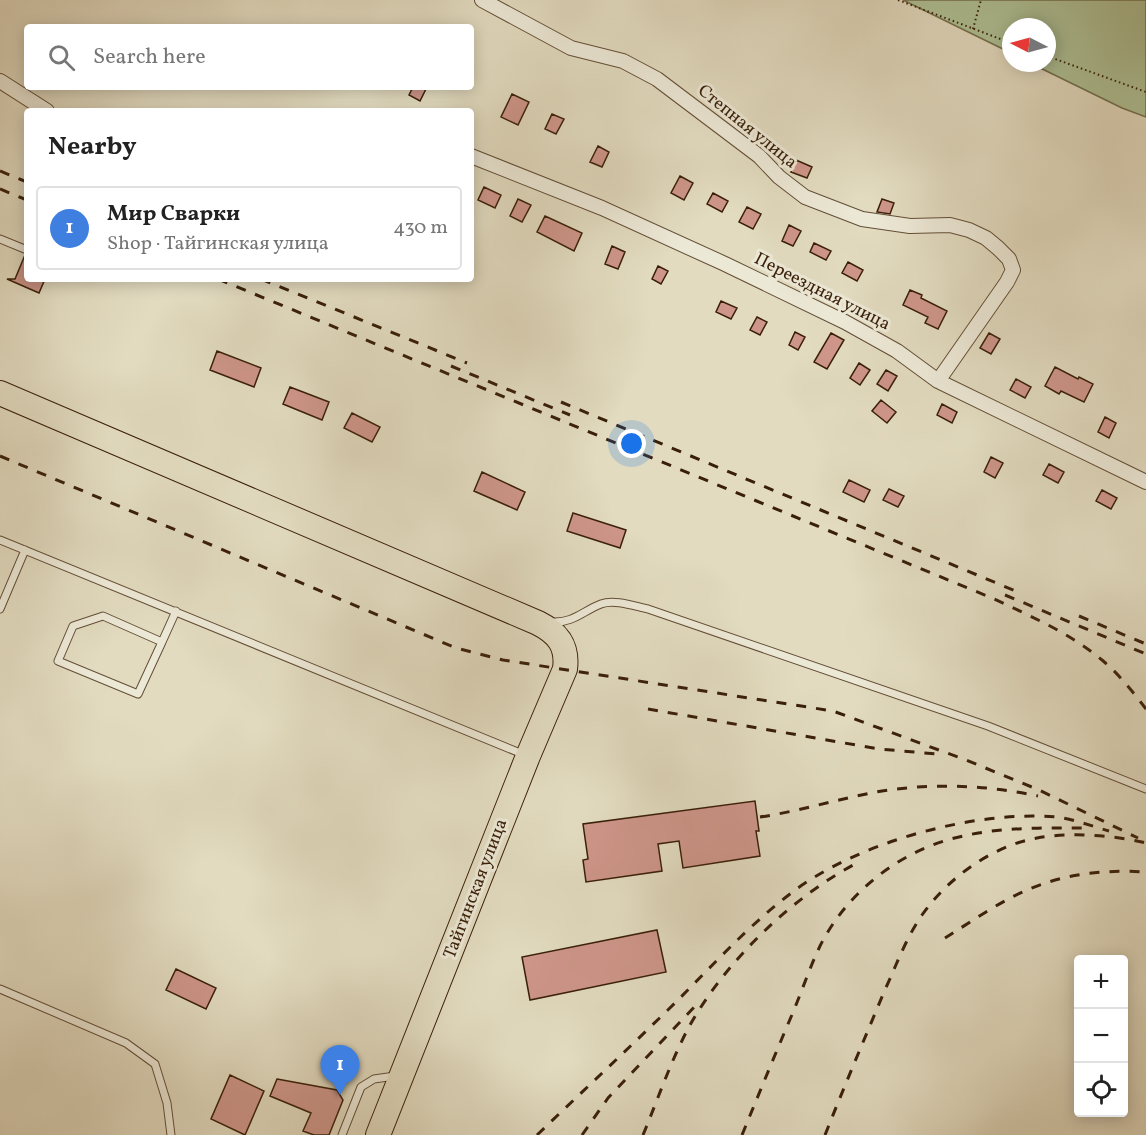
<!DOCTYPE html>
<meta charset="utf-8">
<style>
body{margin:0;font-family:Vollkorn,serif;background:#f6f6f6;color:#222}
.controls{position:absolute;right:18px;bottom:18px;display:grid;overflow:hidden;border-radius:6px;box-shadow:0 3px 15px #0003}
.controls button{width:54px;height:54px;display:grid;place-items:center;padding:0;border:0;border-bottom:2px solid #e0e0e0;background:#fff;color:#222;font:30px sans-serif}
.compass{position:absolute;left:1002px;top:18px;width:54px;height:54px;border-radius:50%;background:#fff;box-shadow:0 3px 15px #0003;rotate:276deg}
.you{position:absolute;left:632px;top:444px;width:21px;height:21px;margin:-15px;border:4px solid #fff;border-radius:50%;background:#1a73e8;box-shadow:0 0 0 9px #1a73e833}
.badge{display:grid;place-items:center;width:39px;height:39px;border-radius:50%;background:#2563eb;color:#fff;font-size:20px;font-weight:700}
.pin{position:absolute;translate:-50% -50px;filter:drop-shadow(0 2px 3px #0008)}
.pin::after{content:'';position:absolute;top:32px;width:21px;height:18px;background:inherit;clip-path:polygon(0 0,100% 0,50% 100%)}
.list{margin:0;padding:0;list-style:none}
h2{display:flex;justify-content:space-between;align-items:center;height:78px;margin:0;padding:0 24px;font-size:26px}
h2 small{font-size:20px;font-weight:400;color:#767676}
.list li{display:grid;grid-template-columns:39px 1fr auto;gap:18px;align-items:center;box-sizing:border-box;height:84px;margin:0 12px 12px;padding:0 12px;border:2px solid #e0e0e0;border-radius:6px}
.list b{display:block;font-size:22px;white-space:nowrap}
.list p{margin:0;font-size:20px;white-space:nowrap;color:#767676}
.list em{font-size:20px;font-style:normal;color:#767676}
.icon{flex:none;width:33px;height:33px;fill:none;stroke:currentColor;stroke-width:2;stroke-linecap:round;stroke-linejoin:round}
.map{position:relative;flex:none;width:1146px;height:1135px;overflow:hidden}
.search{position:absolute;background:#fff;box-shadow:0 3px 15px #0003;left:24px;top:24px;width:450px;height:66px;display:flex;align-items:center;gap:15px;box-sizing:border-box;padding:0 21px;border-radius:6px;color:#767676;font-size:22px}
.panel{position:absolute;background:#fff;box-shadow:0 3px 15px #0003;left:24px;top:108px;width:450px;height:174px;border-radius:6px}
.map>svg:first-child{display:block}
</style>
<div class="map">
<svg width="1146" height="1135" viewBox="0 0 1146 1135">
<rect width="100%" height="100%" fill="#e2dbc0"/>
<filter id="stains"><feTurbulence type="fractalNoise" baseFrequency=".00333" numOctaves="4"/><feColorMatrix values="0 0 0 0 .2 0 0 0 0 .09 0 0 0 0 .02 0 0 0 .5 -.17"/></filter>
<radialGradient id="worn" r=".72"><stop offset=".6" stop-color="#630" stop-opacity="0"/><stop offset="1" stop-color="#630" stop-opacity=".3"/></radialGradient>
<path fill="#aec196" stroke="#74704f" stroke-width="1.5" d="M903,0H1146V117L1122,108L1030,63H1047V27H1011V53Z"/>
<path fill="#ce968a" stroke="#391f08" stroke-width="1.5" d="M413,87H427L420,101L409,95Z
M512,94L529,102L518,125L501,117Z
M552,114L564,119L556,134L545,129Z
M598,146L609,152L602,167L590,162Z
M796,160L812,167L807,178L791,172Z
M680,176L693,183L684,200L671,193Z
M484,187L501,195L495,208L478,200Z
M713,193L728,201L722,212L707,204Z
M518,199L531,205L522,222L510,216Z
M882,199L894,203L890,214L877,212Z
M747,207L761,214L753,229L739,222Z
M545,216L582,233L574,251L537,232Z
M789,225L801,231L793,246L782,241Z
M814,243L831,251L826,260L810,252Z
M612,246L625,252L618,269L605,264Z
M25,255L27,256V279H45L39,293L7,279H15Z
M848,262L863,270L857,281L842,273Z
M658,266L668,271L661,284L652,279Z
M910,290L922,295L921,298L947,311L938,329L925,323L928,317L903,305Z
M721,301L737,308L731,319L716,312Z
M757,317L767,322L760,335L750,330Z
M795,332L805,337L798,350L789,345Z
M831,333L844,340L827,369L814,362Z
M989,333L1000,339L991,354L980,348Z
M217,351L261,368L254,387L210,370Z
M859,363L870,370L860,385L850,378Z
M1055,367L1078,379L1079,377L1093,384L1084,402L1061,391L1059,394L1045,386Z
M886,370L897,376L888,391L877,384Z
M1016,379L1031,387L1025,398L1010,390Z
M290,387L329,402L322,420L283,404Z
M881,400L896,412L887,423L872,411Z
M942,404L957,412L952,423L937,415Z
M352,413L380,427L372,442L344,428Z
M1105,417L1116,423L1109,438L1098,432Z
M991,457L1003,463L995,478L984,472Z
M1049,464L1064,472L1058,483L1043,475Z
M482,472L525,492L517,510L474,491Z
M849,480L870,490L864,502L843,492Z
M889,489L904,496L898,507L883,500Z
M1102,490L1117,498L1111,509L1096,501Z
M573,513L626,530L620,548L567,531Z
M755,801L759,831H756L760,856L683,868L679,841L658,844L662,871L586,882L583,860L588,859L583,824Z
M657,930L666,972L530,1000L522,957Z
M176,969L216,988L206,1009L166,990Z
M230,1075L264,1091L245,1135L211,1119Z
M277,1079L337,1090L343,1100L329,1135H314L303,1131L311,1113L270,1096Z"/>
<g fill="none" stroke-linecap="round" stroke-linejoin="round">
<defs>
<path id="lane" d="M0,239L27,250
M0,540L525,755
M0,609L25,550
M553,622C573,623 583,611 601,604C614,599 634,606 648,609L988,726L1146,789
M162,642L138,694L58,661L73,626L103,616L162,642L176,611
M0,989L126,1043L155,1064L167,1103L171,1135
M342,1135L361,1087L374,1079L395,1076"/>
<path id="street" d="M482,0L571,48L623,61L657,79L759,156L779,177L805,197L862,219L910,226L950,225L969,230L986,238L998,248L1009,259L1013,270L1007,282L938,381
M0,81L47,111
M471,156L602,208L725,264L845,322L897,351L938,381L1146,482"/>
<path id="highway" d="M0,393L538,623C558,633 568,646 565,669L528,756L378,1135"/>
</defs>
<use href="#lane" stroke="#634e36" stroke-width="9"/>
<use href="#street" stroke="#634e36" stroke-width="16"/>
<use href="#highway" stroke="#391f08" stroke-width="26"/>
<path stroke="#391f08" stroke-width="2" stroke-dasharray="1.5 3" stroke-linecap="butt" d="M898,0L1011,43
M973,29L981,0
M1047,56L1146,92"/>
<use href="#lane" stroke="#ece8d6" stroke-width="7"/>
<use href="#street" stroke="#ece8d6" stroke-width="14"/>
<use href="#highway" stroke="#e2dbc0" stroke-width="24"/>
<path stroke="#391f08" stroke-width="3" stroke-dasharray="10 10" stroke-linecap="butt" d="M0,171L27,182
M0,189L27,200
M218,279L992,598C1030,616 1070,633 1102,660C1119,674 1133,692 1146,709
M261,279L467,363
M451,366L570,415
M561,402L1018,592
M0,456L456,648L503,660L833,711L966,760L1039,790L1138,838
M1005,595L1146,654
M1079,616L1146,644
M648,709L879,749L937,754
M760,817C801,811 841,798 882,791C934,783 987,785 1038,796
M945,938C977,918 1010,894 1046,883C1077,872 1114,870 1146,872
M537,1135C583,1091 629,1048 675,1003C712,966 748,926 790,894C855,843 973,810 1056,817C1074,819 1091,826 1109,831
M582,1135L608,1098L698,1003
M643,1135C658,1099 671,1060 690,1025C726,961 792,897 857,863
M742,1135C758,1096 774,1057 791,1017C801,994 809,969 820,946C847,892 901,850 959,837C999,827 1041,828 1082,828
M825,1135C844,1087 864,1040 884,992C896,966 906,938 922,915C948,878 992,846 1037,838C1071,832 1113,835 1146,843"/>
</g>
<g text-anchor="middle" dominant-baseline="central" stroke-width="6" stroke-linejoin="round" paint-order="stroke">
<g font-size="18" fill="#391f08" stroke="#ece8d6">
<text transform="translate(747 127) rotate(39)">Степная улица</text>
<text transform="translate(822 292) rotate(27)">Переездная улица</text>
<text transform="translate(476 889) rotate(-69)">Тайгинская улица</text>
</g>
</g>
<rect width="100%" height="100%" filter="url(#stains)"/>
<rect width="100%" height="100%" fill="url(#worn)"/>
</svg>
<div class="controls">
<button>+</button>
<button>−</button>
<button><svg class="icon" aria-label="locate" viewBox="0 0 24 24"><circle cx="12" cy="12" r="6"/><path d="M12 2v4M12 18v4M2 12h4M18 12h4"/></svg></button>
</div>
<svg class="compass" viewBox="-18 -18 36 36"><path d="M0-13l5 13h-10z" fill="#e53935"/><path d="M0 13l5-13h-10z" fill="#767676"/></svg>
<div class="you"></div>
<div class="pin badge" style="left:340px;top:1095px;background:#3f7fe0">1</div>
<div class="search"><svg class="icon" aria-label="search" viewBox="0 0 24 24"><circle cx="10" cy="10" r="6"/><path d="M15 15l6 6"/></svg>Search here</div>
<section class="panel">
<h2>Nearby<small></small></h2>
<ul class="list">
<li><span class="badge" style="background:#3f7fe0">1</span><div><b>Мир Сварки</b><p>Shop · Тайгинская улица</p></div><em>430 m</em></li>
</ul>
</section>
</div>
